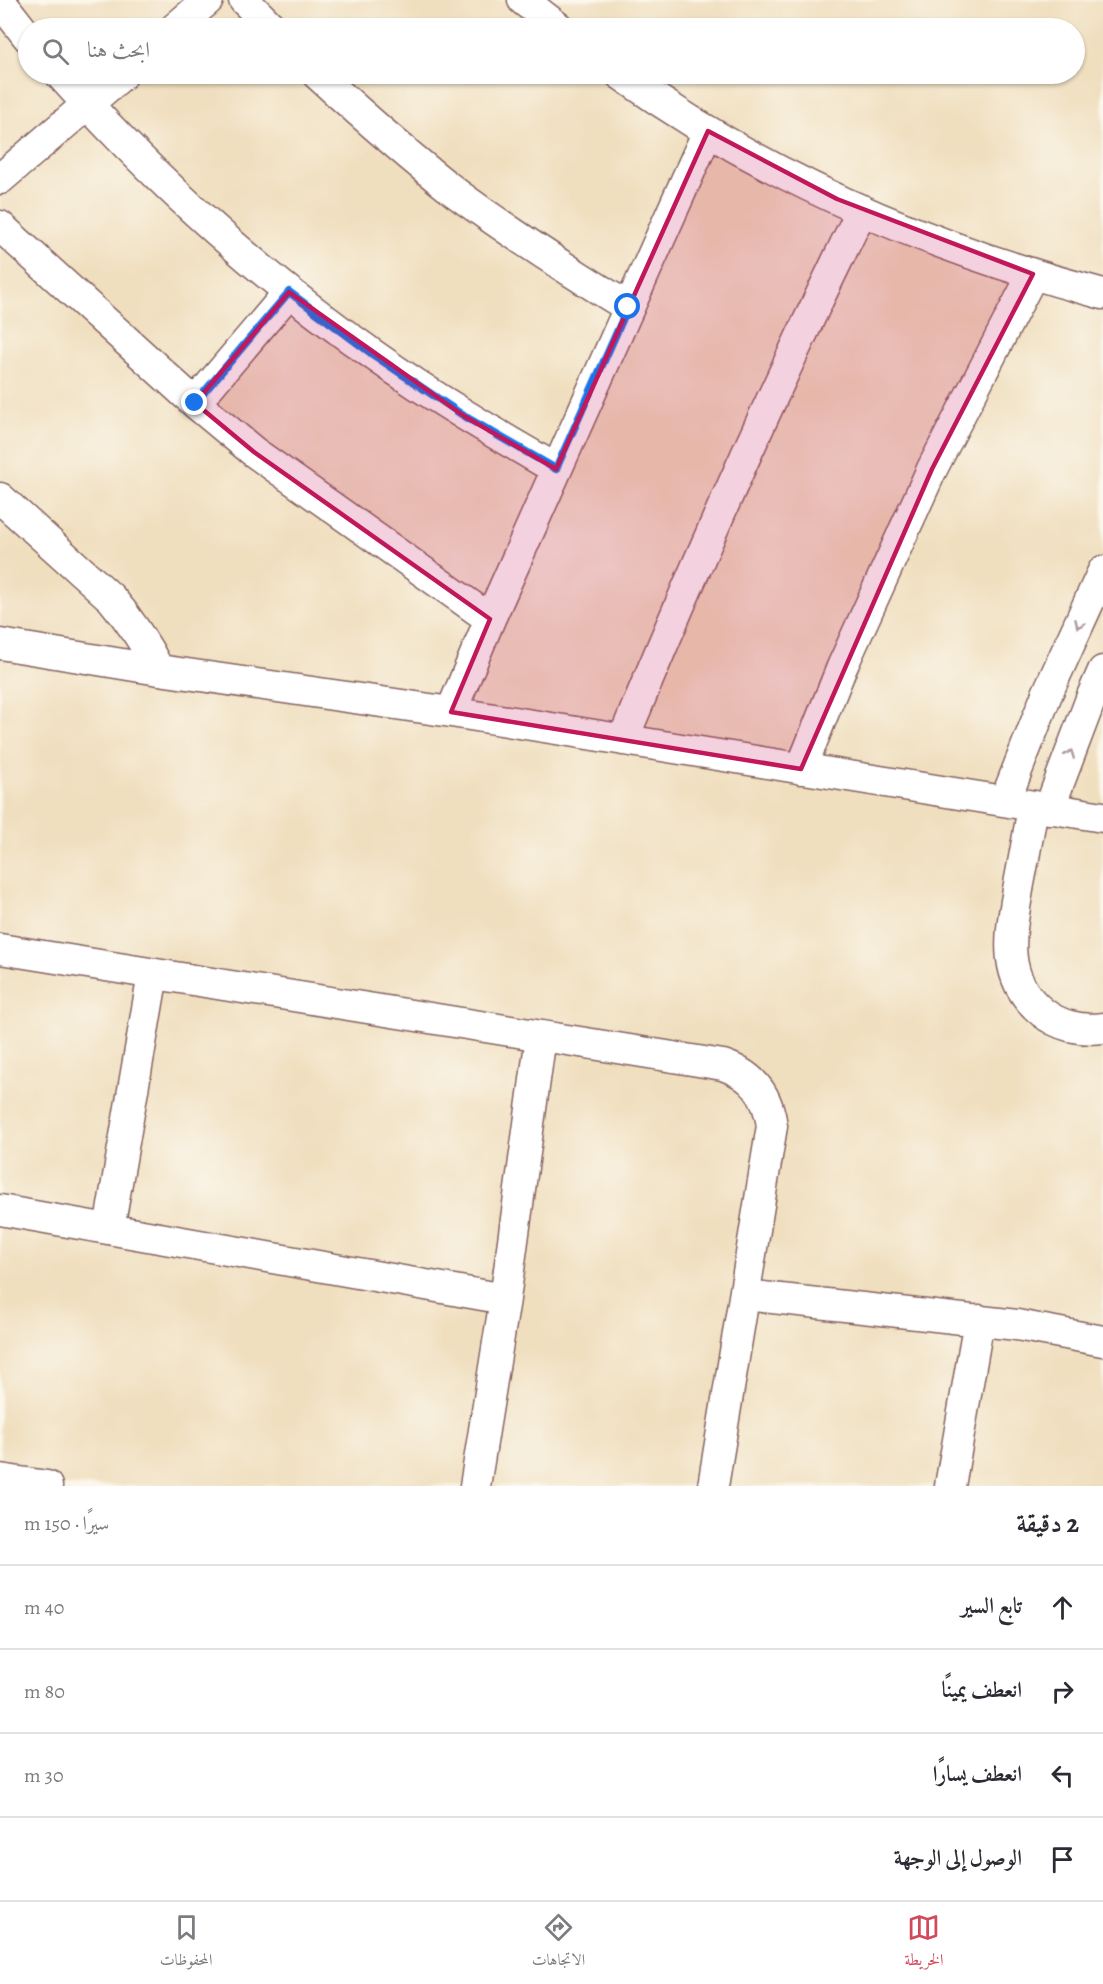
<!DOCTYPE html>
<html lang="ar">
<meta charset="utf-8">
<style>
body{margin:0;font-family:Alegreya,Amiri,serif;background:#f7f7f7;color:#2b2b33;direction:rtl}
.stop{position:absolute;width:18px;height:18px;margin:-14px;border:4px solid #1a73e8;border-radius:50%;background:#fff}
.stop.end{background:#1a73e8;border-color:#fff;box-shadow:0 2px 6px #0008}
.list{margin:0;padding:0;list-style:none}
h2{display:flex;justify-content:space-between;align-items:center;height:78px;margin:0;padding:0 24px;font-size:26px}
h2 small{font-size:20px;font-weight:400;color:#7c7c81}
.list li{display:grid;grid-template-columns:39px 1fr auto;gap:18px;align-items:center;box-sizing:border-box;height:84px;padding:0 24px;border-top:2px solid #e1e1e2}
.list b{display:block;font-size:22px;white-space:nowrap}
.list em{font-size:20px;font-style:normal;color:#7c7c81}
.icon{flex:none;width:33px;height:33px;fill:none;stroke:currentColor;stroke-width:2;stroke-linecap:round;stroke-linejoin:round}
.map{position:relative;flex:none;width:1103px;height:1486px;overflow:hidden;direction:ltr}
.search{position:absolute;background:#fff;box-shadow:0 2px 4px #0004;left:18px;right:18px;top:18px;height:66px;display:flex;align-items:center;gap:15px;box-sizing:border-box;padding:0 21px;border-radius:33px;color:#7c7c81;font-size:22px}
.sheet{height:414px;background:#fff}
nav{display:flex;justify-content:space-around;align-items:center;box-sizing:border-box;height:84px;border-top:2px solid #e1e1e2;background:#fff;font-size:16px;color:#7c7c81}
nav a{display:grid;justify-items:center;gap:3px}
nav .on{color:#d1495b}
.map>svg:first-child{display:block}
</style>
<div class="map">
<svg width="1103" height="1486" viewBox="0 0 1103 1486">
<rect width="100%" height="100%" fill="#fbf7ec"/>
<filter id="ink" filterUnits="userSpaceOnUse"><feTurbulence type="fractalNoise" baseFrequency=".0167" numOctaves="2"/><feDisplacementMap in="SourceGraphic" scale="12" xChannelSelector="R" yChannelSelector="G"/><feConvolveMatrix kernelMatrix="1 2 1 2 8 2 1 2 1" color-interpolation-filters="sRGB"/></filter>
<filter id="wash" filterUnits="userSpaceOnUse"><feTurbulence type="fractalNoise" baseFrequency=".008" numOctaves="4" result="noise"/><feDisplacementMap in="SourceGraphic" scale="24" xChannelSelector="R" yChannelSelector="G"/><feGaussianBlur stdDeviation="1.35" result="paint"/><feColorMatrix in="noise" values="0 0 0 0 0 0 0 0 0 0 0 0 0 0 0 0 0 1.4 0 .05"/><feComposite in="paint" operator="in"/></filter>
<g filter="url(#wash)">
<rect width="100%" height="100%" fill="#f0dfbf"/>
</g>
<g filter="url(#ink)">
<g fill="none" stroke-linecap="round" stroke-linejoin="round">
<defs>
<path id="street" d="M244,0L272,28
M523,0L559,28
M0,1L28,37
M175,28L208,0
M60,74C154,179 259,275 375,356C433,397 494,433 556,469
M317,74C362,115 408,156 456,193C512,234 569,271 628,307
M620,74C765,177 932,249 1103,294
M0,179L123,74
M0,226L195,403L254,452L490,619
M195,403L289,292
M0,498L111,598C130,620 145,643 159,670
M0,644L159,670L451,712L1103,817
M451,712L490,619L708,131
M623,740C697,560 776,384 862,210
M801,769L842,667L932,469L1033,274
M1005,801L1047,694L1103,571
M1033,806C1029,832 1024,858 1019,884C1011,931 999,977 1042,1012C1059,1026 1082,1031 1103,1028
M1049,809L1092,696L1103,671
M0,949L723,1065C753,1075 768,1095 772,1126L713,1486
M0,1210L505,1299
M109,1229L153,974
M745,1295L1017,1325L1103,1341
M0,1479L47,1486
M475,1486L505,1299L541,1036
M950,1486L979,1320"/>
</defs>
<use href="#street" stroke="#84625f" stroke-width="33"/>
<use href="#street" stroke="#fff" stroke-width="30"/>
</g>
<defs><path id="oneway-chevron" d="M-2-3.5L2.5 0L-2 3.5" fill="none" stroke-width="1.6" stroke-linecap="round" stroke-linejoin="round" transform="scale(1.5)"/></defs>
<g stroke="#ae9aa0">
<use href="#oneway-chevron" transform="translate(1079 624) rotate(114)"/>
<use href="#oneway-chevron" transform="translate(1070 754) rotate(-69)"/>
</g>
</g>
<g fill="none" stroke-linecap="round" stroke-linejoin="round" filter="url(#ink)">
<path stroke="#1a73e8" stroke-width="8" d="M195,403L289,292L375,356L464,416L556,469L628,307"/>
</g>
<path fill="#c2185b" fill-opacity="0.2" stroke="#c2185b" stroke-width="4.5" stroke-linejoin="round" d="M708,131L837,199L1033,274L932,469L801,769L451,712L490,619L254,452L195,403L289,292L464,416L556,469Z"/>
</svg>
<div class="stop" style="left:628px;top:307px"></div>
<div class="stop end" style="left:195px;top:403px"></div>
<div class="search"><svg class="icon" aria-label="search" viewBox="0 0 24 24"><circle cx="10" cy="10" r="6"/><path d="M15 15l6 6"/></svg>ابحث هنا</div>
</div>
<section class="sheet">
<h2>2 دقيقة<small>سيرًا · 150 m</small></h2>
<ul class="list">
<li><svg class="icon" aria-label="ahead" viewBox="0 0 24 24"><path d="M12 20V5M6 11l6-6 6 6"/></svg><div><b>تابع السير</b></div><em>40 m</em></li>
<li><svg class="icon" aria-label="right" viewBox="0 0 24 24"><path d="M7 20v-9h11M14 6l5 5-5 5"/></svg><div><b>انعطف يمينًا</b></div><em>80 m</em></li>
<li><svg class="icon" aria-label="left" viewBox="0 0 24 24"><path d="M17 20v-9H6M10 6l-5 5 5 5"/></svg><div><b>انعطف يسارًا</b></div><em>30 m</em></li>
<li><svg class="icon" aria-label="arrive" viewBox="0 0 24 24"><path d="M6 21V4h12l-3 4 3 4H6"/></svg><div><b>الوصول إلى الوجهة</b></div></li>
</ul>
</section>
<nav>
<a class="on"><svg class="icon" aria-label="map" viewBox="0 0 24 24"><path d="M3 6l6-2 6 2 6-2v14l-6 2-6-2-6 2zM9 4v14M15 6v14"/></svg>الخريطة</a>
<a><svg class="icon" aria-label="directions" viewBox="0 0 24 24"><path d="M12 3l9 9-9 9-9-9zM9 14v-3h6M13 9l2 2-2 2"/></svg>الاتجاهات</a>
<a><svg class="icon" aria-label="saved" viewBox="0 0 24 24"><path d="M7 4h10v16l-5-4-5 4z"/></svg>المحفوظات</a>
</nav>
